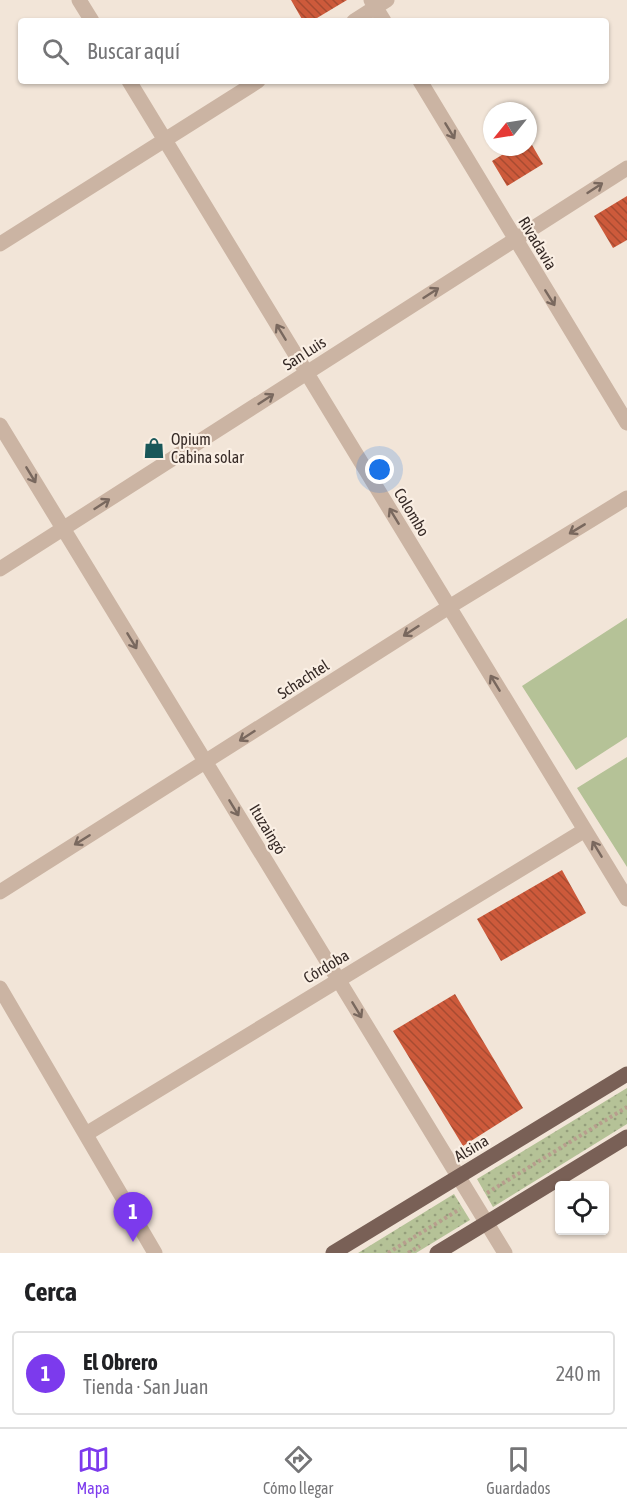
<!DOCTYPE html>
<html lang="es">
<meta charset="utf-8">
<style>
body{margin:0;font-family:"Asap Condensed",sans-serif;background:#f6f6f6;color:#202124}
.controls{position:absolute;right:18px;bottom:18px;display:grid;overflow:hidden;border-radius:6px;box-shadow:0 2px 4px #0004}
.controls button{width:54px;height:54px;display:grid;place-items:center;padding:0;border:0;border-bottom:2px solid #e0e0e0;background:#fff;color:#202124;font:30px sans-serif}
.compass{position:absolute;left:483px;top:102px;width:54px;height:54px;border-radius:50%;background:#fff;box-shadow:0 2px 4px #0004;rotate:240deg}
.you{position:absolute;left:380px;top:470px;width:21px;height:21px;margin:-15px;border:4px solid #fff;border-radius:50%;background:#1a73e8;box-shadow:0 0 0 9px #1a73e833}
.badge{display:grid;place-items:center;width:39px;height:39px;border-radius:50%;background:#7c3aed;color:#fff;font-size:20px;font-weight:700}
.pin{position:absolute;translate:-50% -50px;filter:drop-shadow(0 2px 3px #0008)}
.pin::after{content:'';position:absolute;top:32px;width:21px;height:18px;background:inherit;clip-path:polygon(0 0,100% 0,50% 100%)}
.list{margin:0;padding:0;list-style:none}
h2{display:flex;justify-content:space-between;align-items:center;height:78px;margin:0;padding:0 24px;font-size:26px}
h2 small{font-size:20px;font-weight:400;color:#757577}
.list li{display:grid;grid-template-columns:39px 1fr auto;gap:18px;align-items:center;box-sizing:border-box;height:84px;margin:0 12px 12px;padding:0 12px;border:2px solid #e0e0e0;border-radius:6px}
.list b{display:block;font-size:22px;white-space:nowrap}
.list p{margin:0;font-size:20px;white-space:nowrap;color:#757577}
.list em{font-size:20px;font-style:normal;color:#757577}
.icon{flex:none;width:33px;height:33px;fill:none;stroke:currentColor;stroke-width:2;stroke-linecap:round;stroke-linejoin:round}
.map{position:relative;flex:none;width:627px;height:1253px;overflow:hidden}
.search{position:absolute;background:#fff;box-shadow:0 2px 4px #0004;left:18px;right:18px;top:18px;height:66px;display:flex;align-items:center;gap:15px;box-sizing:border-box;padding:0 21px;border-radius:6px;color:#757577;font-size:22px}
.sheet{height:174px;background:#fff}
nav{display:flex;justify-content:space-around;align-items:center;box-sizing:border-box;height:84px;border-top:2px solid #e0e0e0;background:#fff;font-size:16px;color:#757577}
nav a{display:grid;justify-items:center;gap:3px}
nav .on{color:#7c3aed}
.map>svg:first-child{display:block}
</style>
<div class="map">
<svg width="627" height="1253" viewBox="0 0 627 1253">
<defs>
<pattern id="park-dots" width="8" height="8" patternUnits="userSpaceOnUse" patternTransform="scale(1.5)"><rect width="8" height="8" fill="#b5c297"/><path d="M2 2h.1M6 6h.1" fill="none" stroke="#949e7b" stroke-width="1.8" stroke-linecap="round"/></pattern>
<pattern id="building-back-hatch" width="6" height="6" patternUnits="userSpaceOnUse" patternTransform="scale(1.5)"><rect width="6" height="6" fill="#cd5a3b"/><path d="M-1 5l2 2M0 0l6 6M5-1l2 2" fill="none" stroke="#a74b31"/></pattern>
</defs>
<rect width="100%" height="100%" fill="#f2e5d8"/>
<path fill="#b5c297" d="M627,618V737L576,770L522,686Z
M627,757V867L577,788Z"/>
<path fill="url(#park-dots)" d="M627,1088V1124L493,1207L477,1179Z
M454,1194L470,1220L416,1253H358Z"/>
<path fill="url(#building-back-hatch)" d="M291,0H347L312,21H303Z
M528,138L543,164L507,186L492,161L515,147H528Z
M627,196V240L613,248L594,216Z
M562,870L586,913L501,961L477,919Z
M455,994L523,1108L463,1146L393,1031Z"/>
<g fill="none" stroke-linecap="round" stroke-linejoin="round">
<path stroke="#b79e8d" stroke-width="4" stroke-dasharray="3 3" stroke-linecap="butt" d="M487,1193L627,1107
M388,1253L460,1209
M408,1253L420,1246"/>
<path stroke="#cbb4a3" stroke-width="15" d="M79,0L92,21
M371,0L384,21
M354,21L387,0
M129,81L627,899
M420,81L627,423
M0,244L258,81
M0,425L505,1253
M0,569L627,168
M0,892L449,607L627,498
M0,988L155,1253
M86,1134L585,830"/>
<path stroke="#796056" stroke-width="15" d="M333,1253L627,1074
M437,1253L627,1137"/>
</g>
<defs><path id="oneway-shaft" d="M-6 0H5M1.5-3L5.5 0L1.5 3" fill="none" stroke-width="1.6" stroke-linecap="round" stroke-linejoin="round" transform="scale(1.5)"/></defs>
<g stroke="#79685e">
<use href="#oneway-shaft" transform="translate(450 131) rotate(59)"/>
<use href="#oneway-shaft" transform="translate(595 188) rotate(-33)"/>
<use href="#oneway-shaft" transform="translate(431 293) rotate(-33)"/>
<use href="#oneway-shaft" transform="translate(550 298) rotate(58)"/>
<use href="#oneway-shaft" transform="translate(281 332) rotate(-121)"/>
<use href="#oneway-shaft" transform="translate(266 399) rotate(-33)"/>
<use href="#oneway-shaft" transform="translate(31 475) rotate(59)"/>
<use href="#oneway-shaft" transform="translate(102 504) rotate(-33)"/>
<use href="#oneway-shaft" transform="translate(394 516) rotate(-121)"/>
<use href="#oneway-shaft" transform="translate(577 529) rotate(149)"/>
<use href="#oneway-shaft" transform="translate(411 631) rotate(147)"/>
<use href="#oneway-shaft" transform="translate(132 641) rotate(59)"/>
<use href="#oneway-shaft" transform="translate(495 683) rotate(-121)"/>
<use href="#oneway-shaft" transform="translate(247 736) rotate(147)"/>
<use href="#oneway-shaft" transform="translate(234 808) rotate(59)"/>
<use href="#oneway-shaft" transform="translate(82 840) rotate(148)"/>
<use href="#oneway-shaft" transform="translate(597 849) rotate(-121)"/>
<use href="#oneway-shaft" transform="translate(357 1010) rotate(59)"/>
</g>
<defs>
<symbol id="shop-bare" viewBox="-9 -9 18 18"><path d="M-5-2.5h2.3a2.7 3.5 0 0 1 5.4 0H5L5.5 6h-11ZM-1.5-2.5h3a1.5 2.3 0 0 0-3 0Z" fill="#195759" stroke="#faefe4" stroke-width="2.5" paint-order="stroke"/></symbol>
</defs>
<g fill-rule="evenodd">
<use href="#shop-bare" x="139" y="433" width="30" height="30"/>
</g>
<g text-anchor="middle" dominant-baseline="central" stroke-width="4.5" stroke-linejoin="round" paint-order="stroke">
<g font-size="16" fill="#362a26" stroke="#faefe4">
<text transform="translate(538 243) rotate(59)">Rivadavia</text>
<text transform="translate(304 353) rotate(-33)">San Luis</text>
<text transform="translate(412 512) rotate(59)">Colombo</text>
<text transform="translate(303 679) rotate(-33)">Schachtel</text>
<text transform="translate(268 829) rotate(59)">Ituzaingó</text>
<text transform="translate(326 966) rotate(-31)">Córdoba</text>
<text transform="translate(471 1148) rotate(-31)">Alsina</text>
</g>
<g font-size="16" fill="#362a26" stroke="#faefe4" text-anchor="start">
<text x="171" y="439">Opium<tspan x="171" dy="18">Cabina solar</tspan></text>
</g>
</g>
</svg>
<div class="controls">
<button><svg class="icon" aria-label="locate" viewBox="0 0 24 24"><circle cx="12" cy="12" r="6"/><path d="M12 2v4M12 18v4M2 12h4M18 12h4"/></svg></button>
</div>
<svg class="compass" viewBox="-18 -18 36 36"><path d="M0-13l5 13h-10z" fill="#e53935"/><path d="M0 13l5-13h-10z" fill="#757577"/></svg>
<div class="you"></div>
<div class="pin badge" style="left:133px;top:1242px">1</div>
<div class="search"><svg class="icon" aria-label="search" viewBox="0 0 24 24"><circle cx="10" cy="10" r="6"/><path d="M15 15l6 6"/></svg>Buscar aquí</div>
</div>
<section class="sheet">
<h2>Cerca<small></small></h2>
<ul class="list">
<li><span class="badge">1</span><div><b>El Obrero</b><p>Tienda · San Juan</p></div><em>240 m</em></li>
</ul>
</section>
<nav>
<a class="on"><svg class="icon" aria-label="map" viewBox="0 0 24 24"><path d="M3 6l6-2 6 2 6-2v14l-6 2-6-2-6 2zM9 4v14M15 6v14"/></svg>Mapa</a>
<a><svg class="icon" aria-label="directions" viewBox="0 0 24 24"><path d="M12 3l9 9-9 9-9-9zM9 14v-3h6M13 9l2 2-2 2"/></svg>Cómo llegar</a>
<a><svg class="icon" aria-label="saved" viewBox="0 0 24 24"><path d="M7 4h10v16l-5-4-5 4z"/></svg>Guardados</a>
</nav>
